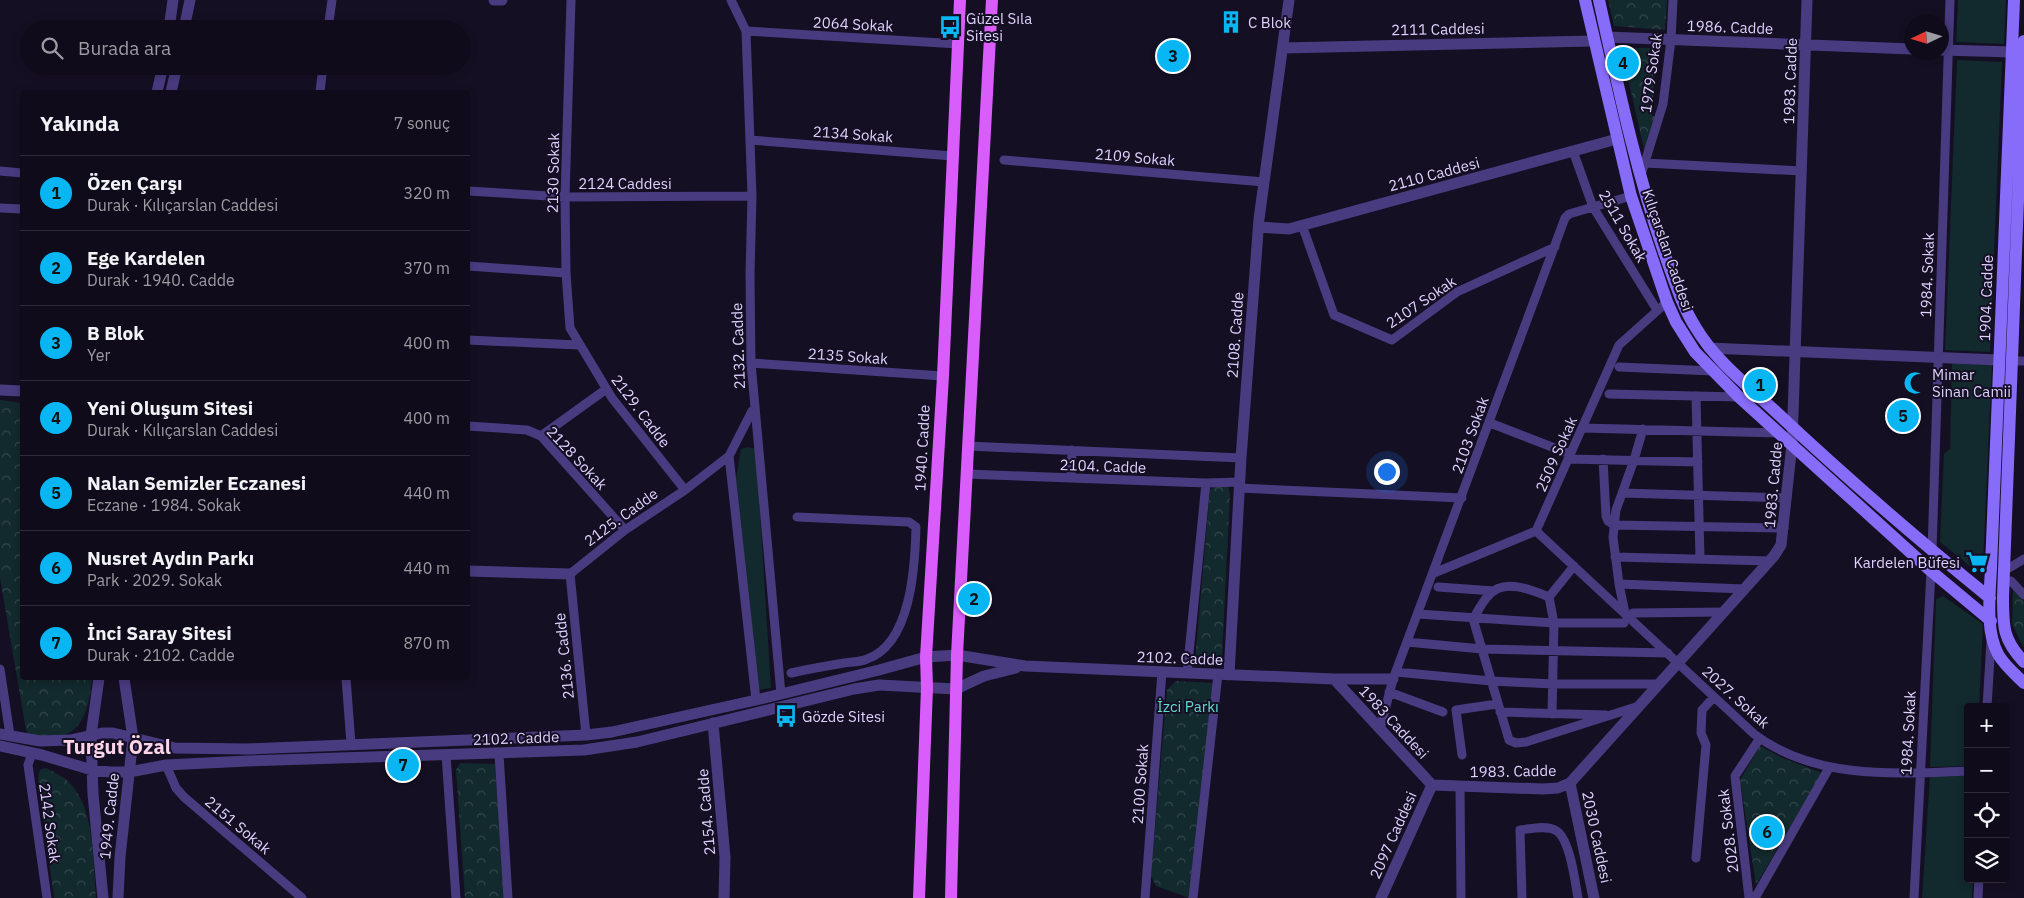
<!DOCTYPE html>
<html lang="tr">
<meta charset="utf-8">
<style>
body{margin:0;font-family:"IBM Plex Sans",sans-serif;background:#191423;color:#f1f3f6}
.controls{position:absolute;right:15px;bottom:15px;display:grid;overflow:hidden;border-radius:5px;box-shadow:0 2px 8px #0003}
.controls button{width:45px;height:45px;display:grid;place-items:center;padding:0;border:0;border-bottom:1px solid #302b39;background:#100b1a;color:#f1f3f6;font:25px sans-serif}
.compass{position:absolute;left:1904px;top:15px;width:45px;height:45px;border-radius:50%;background:#100b1a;box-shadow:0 2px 8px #0003;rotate:266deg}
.you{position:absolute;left:1386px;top:471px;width:18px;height:18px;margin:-12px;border:4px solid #fff;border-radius:50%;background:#1a73e8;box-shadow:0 0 0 8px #1a73e833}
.badge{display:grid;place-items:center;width:32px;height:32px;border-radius:50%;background:#08b6f4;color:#111;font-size:16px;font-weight:700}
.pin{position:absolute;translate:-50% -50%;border:2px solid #fff;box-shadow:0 1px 5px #0006}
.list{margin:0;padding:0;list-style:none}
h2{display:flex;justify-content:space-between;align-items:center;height:65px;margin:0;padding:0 20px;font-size:21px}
h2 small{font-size:16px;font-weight:400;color:#9c9ba2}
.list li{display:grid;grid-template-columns:32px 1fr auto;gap:15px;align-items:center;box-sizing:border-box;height:75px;padding:0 20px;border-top:1px solid #302b39}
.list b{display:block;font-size:19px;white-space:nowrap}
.list p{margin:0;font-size:16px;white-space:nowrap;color:#9c9ba2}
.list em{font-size:16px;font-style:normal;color:#9c9ba2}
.icon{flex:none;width:28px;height:28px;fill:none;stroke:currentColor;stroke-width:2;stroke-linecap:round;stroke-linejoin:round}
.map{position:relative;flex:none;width:2024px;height:898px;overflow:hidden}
.search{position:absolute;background:#100b1a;box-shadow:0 2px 8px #0003;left:20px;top:20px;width:450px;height:55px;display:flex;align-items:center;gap:12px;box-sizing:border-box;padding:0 18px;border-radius:28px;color:#9c9ba2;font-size:19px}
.panel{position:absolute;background:#100b1a;box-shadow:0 2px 8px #0003;left:20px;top:90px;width:450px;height:590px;border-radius:5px}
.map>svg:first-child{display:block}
</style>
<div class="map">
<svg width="2024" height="898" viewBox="0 0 2024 898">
<defs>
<pattern id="park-crowns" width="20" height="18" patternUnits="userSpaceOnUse" patternTransform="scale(1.25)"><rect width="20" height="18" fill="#12292d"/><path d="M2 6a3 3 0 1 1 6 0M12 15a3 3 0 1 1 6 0" fill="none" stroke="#34474c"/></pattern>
</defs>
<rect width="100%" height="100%" fill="#150f23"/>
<path fill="#12292d" d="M1958,0H2006L2004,44L1956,42Z
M1957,60L2002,62L1990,352L1945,350Z
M1952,363L1992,364L1983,564L1976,567L1970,566L1940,542L1944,454L1950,449Z
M748,447L756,449L771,688L756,690L736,479L741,449Z
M1943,596L1983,624L1979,707H1968V766L1930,767L1936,599Z
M1930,775H1968V879H1973L1972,898H1922Z"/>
<path fill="url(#park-crowns)" d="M1608,0H1667L1665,30L1614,26Z
M1621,48H1656L1652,116H1656L1645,153Z
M0,400L22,403V678H92C90,698 87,726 65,735C56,739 40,737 30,738L26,730L0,578Z
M1217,485L1228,486L1230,494L1222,656L1217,665L1199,666L1195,660L1210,490Z
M2013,590L2024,601V648L2012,624Z
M1176,681L1213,683L1189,898L1156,886L1151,876L1167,690Z
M1760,746L1783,758L1822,773L1756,885L1740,780Z
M460,763L495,764L505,898H465L456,770Z
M46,768C56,773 67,778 74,788C95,815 93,865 96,898H54L38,777L40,770Z"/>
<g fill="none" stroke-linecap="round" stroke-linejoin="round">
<path stroke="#493b80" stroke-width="9" d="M571,0L565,197L566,273L570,328L612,398L685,490
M731,0L746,31L752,196L750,274L751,363L781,694
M328,29L332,0
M746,31L958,44
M320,92L323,66
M750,140L953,156
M1573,151L1593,207L1657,310
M1004,160L1264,182
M1645,163L1802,171
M0,171L22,173
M1641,175L1663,104L1671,40L1673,0
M468,191L565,197L752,196
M0,208L22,209
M1302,225L1334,315L1392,340L1457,292L1555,247
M468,266L566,273
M468,340L579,345
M2012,361H2024
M751,363L943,376
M1619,367L1713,371
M1609,394L1739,397
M1696,396L1700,559
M1490,423L1570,454
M468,426L527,430L541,436L625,530
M1582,428L1779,433
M541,436L605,390
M968,446L1241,458
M729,456L756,700
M1568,459L1698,462
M1603,459L1606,516L1608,521L1614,525L1784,528
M966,474L1206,483L1240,482
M1071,478L1072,450
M1239,488L1462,498
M1622,493L1787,498
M1536,531L1754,734C1815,780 1896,774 1968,771
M1932,550L1950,0
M1615,557L1770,561
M2004,571L2024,559
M1434,573L1536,531L1619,345L1667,302
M2011,581L2024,595
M1619,584L1744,589
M1438,587L1494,591
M1549,597C1532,590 1504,578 1489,595C1482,602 1478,611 1473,619L1509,740L1516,743L1526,742L1639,706
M1625,613L1619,584L1613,537L1616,510L1634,460L1643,429
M1633,613L1724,612
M1418,614L1554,623H1624
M1407,642L1482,649L1668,653
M0,669L10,735
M1396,672L1491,681L1553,684H1659
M791,673C809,669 826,666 844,663C851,662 860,662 867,659C911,644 915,567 916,527L909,522L797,517
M1187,673L1206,483
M346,678L351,744
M1389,692L1443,712
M1987,707L1991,641
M1500,712L1606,715
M1552,714L1554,623L1549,597L1574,566
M1380,729L1393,679L1565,218L1569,214L1631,196
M586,735L570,574L625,530L685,490L729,456L752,411L754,410
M32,753L28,765L47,898
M499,754L508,898
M446,755L456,898
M1462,755L1456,710L1497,704
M166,765L176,788L184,797L302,898
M1460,786L1461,898
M1696,858L1706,745L1701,733L1702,710L1714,697
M1145,898L1162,672
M1193,898L1218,674
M1522,898L1520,830C1530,829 1545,825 1555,830C1570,837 1575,882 1578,898
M1749,898L1735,776L1760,738
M1755,898L1829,768
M1914,898L1931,571
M1978,898L1979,879"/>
<path stroke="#493b80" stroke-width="11" d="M494,0H502
M169,29L173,0
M184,29L190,0
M1607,37L1912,49
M1283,48L1594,41
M1942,50L2012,52
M157,92L163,66
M171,92L177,66
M1259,227L1289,229L1617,139
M1709,348L1999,360
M0,390L22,391
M468,571L570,574
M1229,675L1241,458L1259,219L1289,0
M99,678L91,735L93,794L103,898
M1334,679L1432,785
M713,723L725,857L724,898
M0,734L40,741L70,740L102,733H113L175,748L247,749L586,735L612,732L756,700L879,670L926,657L957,655L1025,666L1334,679H1393
M0,746L42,755L92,770L110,772H129L166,765L247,761L584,750L637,742L854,689L879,685L956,689L984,676L1016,668
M1570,783L1594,898
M1432,785L1543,789L1558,788L1570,783L1774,556L1781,545L1792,444L1807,0
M118,898L120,857L133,738L124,678
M1381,898L1432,785"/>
<path stroke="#876cfa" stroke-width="12" d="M1585,0L1631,196L1667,302L1676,322L1695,352L1739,397L1931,571L1991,621
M1599,0C1618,86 1636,172 1665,255C1674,280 1682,306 1696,328C1715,360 1747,385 1774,410C1843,475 1916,538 1990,598
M2014,0L1991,567C1990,594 1985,630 1998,654C2004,665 2015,674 2024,683
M2024,41L2003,597C2003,627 2003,640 2024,662"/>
<path stroke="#d95dfa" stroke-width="12" d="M919,898L927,688L926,657L943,376L960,0
M951,898L957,655L992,0"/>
</g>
<defs>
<symbol id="building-bare" viewBox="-9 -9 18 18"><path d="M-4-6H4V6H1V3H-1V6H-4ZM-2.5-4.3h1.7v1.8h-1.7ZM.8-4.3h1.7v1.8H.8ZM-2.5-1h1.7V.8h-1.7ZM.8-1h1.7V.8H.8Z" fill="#08b6f4" stroke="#150f23" stroke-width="2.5" paint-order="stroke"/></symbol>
<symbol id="bus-bare" viewBox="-9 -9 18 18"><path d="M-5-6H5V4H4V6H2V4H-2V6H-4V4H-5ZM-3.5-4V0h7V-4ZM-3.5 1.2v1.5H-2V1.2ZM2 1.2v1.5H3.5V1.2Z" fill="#08b6f4" stroke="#150f23" stroke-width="2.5" paint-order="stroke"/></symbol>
<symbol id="mosque-bare" viewBox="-9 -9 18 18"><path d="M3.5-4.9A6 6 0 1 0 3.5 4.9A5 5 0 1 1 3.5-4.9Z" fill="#08b6f4" stroke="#150f23" stroke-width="2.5" paint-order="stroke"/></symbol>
<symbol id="supermarket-bare" viewBox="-9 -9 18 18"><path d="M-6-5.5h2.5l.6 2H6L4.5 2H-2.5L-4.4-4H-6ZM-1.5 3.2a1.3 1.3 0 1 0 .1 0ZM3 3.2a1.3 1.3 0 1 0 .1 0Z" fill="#08b6f4" stroke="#150f23" stroke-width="2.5" paint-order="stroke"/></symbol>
</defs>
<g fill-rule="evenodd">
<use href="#building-bare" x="1215" y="6" width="32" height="32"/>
<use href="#bus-bare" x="934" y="11" width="32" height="32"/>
<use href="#mosque-bare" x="1899" y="367" width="32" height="32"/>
<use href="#supermarket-bare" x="1961" y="546" width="32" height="32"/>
<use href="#bus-bare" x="770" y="700" width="32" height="32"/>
</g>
<g text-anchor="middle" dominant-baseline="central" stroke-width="4" stroke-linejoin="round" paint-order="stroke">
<g font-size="15" fill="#ded2fe" stroke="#150f23" text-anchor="start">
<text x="966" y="18">Güzel Sıla<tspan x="966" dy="17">Sitesi</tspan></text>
<text x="1248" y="22">C Blok</text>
<text x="1932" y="374">Mimar<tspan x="1932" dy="17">Sinan Camii</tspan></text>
<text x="1960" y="562" text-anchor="end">Kardelen Büfesi</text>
<text x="802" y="716">Gözde Sitesi</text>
</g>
<g font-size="15" fill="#ded2fe" stroke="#150f23">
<text transform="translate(853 24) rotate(3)">2064 Sokak</text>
<text transform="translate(1730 27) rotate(2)">1986. Cadde</text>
<text transform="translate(1438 29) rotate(-1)">2111 Caddesi</text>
<text transform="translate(1651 73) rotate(-82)">1979 Sokak</text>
<text transform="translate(1790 81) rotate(-88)">1983. Cadde</text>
<text transform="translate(853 134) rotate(4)">2134 Sokak</text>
<text transform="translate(1135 157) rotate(5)">2109 Sokak</text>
<text transform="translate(553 173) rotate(-89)">2130 Sokak</text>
<text transform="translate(1434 174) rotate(-15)">2110 Caddesi</text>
<text x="625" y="183">2124 Caddesi</text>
<text transform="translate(1623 226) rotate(60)">2511 Sokak</text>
<text transform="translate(1668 250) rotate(71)">Kılıçarslan Caddesi</text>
<text transform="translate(1927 275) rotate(-88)">1984. Sokak</text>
<text transform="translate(1986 298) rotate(-88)">1904. Cadde</text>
<text transform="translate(1421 302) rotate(-34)">2107 Sokak</text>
<text transform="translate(1235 335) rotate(-86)">2108. Cadde</text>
<text transform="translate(738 346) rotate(-92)">2132. Cadde</text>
<text transform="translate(848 356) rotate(4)">2135 Sokak</text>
<text transform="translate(641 411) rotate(53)">2129. Cadde</text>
<text transform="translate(1470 435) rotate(-70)">2103 Sokak</text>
<text transform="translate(922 448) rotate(-87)">1940. Cadde</text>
<text transform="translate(1556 454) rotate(-66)">2509 Sokak</text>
<text transform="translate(577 458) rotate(47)">2128 Sokak</text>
<text transform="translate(1103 466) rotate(2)">2104. Cadde</text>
<text transform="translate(1773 485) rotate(-85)">1983. Cadde</text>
<text transform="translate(621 517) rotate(-36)">2125. Cadde</text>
<text transform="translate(564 656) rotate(-96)">2136. Cadde</text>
<text transform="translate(1180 658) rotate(2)">2102. Cadde</text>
<text transform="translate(1736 697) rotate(42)">2027. Sokak</text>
<text transform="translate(1394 722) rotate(47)">1983 Caddesi</text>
<text transform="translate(1908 733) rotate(-87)">1984. Sokak</text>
<text transform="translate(516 738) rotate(-2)">2102. Cadde</text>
<text transform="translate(1513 771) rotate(-1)">1983. Cadde</text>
<text transform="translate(1140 784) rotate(-86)">2100 Sokak</text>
<text transform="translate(706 812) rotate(-95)">2154. Cadde</text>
<text transform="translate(109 816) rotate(-84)">1949. Cadde</text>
<text transform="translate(50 823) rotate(82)">2142 Sokak</text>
<text transform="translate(238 825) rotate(40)">2151 Sokak</text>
<text transform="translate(1728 831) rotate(-97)">2028. Sokak</text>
<text transform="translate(1393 835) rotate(-66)">2097 Caddesi</text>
<text transform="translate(1597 837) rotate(78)">2030 Caddesi</text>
</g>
<g font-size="15" fill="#60dbd1" stroke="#150f23">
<text x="1188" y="706">İzci Parkı</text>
</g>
<g font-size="20" font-weight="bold" fill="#fed4e8" stroke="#150f23">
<text x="117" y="746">Turgut Özal</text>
</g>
</g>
</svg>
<div class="controls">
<button>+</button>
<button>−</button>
<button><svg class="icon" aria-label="locate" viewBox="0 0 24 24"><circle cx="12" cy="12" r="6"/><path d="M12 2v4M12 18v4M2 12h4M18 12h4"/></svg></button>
<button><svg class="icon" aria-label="layers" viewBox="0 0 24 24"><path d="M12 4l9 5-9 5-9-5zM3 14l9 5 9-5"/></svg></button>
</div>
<svg class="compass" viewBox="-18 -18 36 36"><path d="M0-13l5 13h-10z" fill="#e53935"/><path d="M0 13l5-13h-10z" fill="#9c9ba2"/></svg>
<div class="you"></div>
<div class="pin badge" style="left:1760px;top:385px">1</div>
<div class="pin badge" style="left:974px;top:599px">2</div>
<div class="pin badge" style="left:1173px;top:56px">3</div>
<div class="pin badge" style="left:1623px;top:63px">4</div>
<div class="pin badge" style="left:1903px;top:416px">5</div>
<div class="pin badge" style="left:1767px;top:832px">6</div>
<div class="pin badge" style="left:403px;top:765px">7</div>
<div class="search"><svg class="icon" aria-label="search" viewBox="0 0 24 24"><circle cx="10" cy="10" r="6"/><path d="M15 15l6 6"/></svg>Burada ara</div>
<section class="panel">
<h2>Yakında<small>7 sonuç</small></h2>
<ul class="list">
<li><span class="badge">1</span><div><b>Özen Çarşı</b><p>Durak · Kılıçarslan Caddesi</p></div><em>320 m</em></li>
<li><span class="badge">2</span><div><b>Ege Kardelen</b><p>Durak · 1940. Cadde</p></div><em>370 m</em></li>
<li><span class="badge">3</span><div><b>B Blok</b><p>Yer</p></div><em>400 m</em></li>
<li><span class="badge">4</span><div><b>Yeni Oluşum Sitesi</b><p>Durak · Kılıçarslan Caddesi</p></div><em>400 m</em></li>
<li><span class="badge">5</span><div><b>Nalan Semizler Eczanesi</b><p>Eczane · 1984. Sokak</p></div><em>440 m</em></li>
<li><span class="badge">6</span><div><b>Nusret Aydın Parkı</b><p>Park · 2029. Sokak</p></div><em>440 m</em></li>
<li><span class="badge">7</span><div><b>İnci Saray Sitesi</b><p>Durak · 2102. Cadde</p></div><em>870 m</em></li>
</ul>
</section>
</div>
